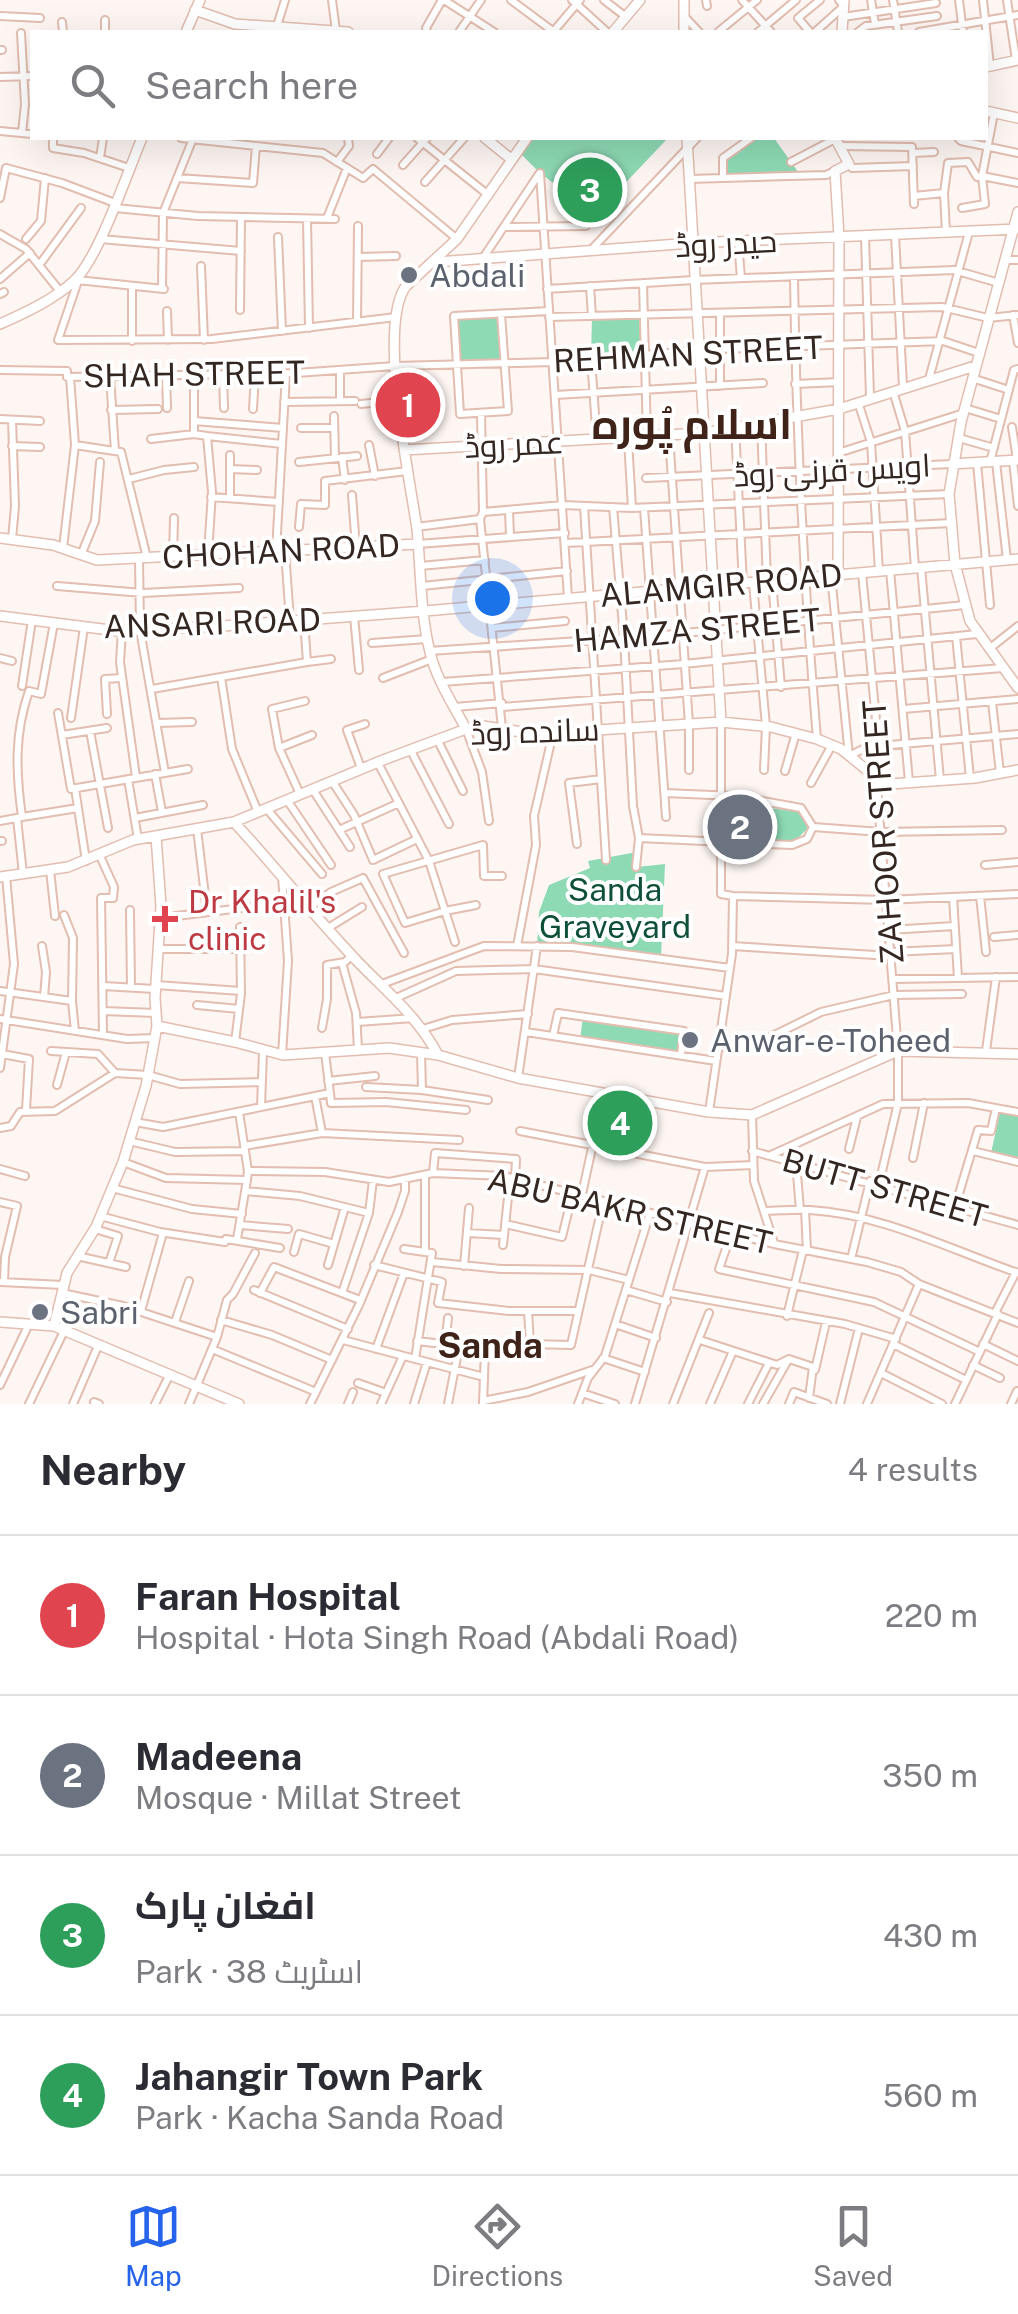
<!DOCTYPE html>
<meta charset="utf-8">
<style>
body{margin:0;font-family:"Public Sans",Cairo,sans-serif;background:#f7f7f7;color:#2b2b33}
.you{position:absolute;left:492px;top:598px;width:35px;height:35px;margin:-25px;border:8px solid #fff;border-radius:50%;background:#1a73e8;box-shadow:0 0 0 15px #1a73e833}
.badge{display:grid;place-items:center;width:65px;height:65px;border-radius:50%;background:#2563eb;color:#fff;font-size:32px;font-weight:700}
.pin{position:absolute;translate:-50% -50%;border:5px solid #fff;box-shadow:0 2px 10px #0006}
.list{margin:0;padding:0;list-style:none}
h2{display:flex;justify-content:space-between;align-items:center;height:130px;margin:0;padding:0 40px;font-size:42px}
h2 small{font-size:32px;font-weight:400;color:#7c7c81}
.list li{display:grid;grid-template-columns:65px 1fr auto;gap:30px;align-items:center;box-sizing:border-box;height:160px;padding:0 40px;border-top:2px solid #e1e1e2}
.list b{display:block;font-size:38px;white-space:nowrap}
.list p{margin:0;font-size:32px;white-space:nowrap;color:#7c7c81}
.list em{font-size:32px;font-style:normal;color:#7c7c81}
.icon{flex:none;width:55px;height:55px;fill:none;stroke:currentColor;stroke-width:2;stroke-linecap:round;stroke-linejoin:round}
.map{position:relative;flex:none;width:1018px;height:1404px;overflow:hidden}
.search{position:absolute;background:#fff;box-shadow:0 10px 40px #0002;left:30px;right:30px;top:30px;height:110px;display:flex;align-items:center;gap:25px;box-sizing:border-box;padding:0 35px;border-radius:0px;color:#7c7c81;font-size:38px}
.sheet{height:770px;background:#fff}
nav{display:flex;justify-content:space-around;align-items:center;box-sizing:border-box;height:140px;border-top:2px solid #e1e1e2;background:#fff;font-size:28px;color:#7c7c81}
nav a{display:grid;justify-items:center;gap:5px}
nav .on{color:#2563eb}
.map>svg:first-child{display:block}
</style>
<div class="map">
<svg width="1018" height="1404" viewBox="0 0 1018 1404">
<rect width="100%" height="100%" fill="#fef6f3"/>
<path fill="#8edab5" d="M527,138H668L595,215L540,173L517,150Z
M751,138H774L801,176L723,178V158Z
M501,314L505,364L457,365L454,316Z
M643,315L645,356L591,360L592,316Z
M756,807L799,811L808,828L795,841L755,840Z
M637,852V867L665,864L661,958L537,946L539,912L549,885L590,868L588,861Z
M583,1016L684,1031L681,1055L580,1040Z
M604,1093L647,1101L635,1154L593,1144Z
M1000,1112L1018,1116V1160L991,1153Z"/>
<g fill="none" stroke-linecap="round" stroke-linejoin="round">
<defs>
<path id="street" d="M332,0L336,31
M444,0L494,32
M511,0L554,32
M572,0L607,32
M604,0L626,17
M706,0L707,6
M742,0L771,32
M871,0L875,24
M893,0L898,32
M959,0L963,32
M983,0L990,66
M1007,0L1016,60
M0,16L40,18
M685,17L699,32
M843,17L936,3
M105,20V32
M62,22L63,32
M277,26L285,0
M427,32L426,28L442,0
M459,32L481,0
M553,32L580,0
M718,32L757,0
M758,32L796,0
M810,32L798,18L820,0
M815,32L844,6L839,0
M858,32L866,26L937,16
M919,32L1018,15
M21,33L25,104L22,133
M0,50H2
M0,77L32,76
M994,113L982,176L1018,183
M0,131L32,134
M53,138V148L84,153L129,168
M181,138L323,153L363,178L373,169L457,239
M417,138L487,194
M958,138L961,141L1018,153
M840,146L912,147L914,204
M913,153L934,152
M377,154L389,138
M100,158L103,138
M337,162L349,146L348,138
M791,162L835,139
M849,164L852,168L913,166
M403,165L427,138
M540,173L568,598
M177,178L253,183L256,146
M723,178V158L751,138
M689,179L826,175L835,171
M425,182L464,138
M944,193L948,163L968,162L977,177L982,176L985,204L962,208
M914,196L944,193L946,233
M0,198L6,168L62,183L115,203
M115,208L198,216L335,219
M327,218L347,168
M307,219L309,328
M504,227L586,226
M0,234L26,249L59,290
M895,235L903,387
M278,237L282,331
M865,237L870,397
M26,239L41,221L45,178
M100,239L241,251
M738,241L741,278
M591,250L697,138
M358,257L396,256
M483,258L539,174
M1006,260H1018
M40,264L81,208
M201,266L204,340
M794,277C796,432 804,584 817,739
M0,279L30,253
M77,280L164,289
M78,281L58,340L212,339L396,317
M643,283L647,437
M590,286L592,316
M162,288L163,213L192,141
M547,289L694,280L954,270L999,283
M0,294L4,292
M240,310L241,217
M167,311L168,340
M720,313V386
M501,314L508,411L460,414L454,316L549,311
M1013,315L1018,343
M549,317L942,307L988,318L1018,315
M357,322L358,226
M132,341V286
M591,360L597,440
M0,370L67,371V377L296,373L395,366L553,362L721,349L943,341L979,353
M340,370V401
M194,375V434L207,436
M223,375L224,408
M166,376L167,408
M110,377L115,451
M972,378L1009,390
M929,379L969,232
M795,384L839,382
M893,391L905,431L915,568
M555,395L763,383
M284,402L355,401
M858,402L871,442L879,571
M361,404L397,400
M965,408L1001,419
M253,409L255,374
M111,410L158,409
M334,416L335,458
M0,419L40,421
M12,420L15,506L12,539
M194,421L283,428
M761,423L767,581
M735,427L743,584
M1012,427L1017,460
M301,428H334
M669,436L689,724V770
M959,438L994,448
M151,439L194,434
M628,440L632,508
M75,445L121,452L147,558
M369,445L375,476
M12,446L40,447
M838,453L964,413
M230,455V498
M342,457L345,480
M1013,461L1018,506
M299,462L357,456
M990,462L1014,370L1018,369
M996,462L1007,560
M977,463L990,605
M230,469L257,470
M646,478L952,464
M129,479L164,470L194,467
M352,495L356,547
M211,497L279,502
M584,506L606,860
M613,507L624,638L633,806L639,838L792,845L807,839L813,827
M644,508L666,817
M509,510L510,537
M483,512L563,505L632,508L949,494
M480,519L502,728
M299,527L301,504L325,505V481L407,471
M416,527L480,519L483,512L481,413
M565,543L951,523
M418,544L565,533
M63,548L75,445L70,377
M276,551L286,374
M285,551L290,621
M208,554L212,492L207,436L282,444
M81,555L95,521L100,462
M173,556L174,518
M139,558L140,630L165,773
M420,566L485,560
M921,567L940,780
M890,570L909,782
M862,573L878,741V801L898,1051V1103L879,1184
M831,575L849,756L867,747L1018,734
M772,581L781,687
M753,583L766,726L764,770
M57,586L143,593L239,588
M422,586L567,571
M354,616L359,670
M492,628L565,621
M122,631L120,662L136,777
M956,636L970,778
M372,643L427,639
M989,649L1018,626
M429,651L655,636L965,605
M0,658L12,661
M307,662L331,659
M221,677L232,749L258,812
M383,678L432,659
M442,682L684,664L977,634
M22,686L32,620
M152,689L307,662L304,620
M992,702L1000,773
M455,707L502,703
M502,707L1003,668
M903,709L1018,699
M58,713L71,789L188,769
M107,714L105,679L121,678
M71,718L84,627
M157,723L192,722
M466,729L482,772L489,821
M90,731L108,828
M62,735L107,728
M437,739L463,791
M279,748L312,735
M410,749L449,824
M378,763L429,861L445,911L476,905
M361,768L347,730L365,724
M785,771L796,733
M155,774L162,812
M128,779L138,839
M332,781L354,815L373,860L417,839
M811,783L832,745
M313,790L350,847
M665,793L735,796L801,808L813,827L881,832L1002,830
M300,794L279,748L272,709L305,701
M287,800L331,865
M78,808L86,861
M266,808L322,874
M22,817L78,808L75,788
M17,818L23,874
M135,818L203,805
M0,821L22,817C16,773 14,734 29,691L41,694L54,623
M197,829L207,912
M339,830L399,803
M0,841H2
M577,844L569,783L601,779
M100,856L114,887L113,898H101L103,1035
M985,865L1018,862
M636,867L639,838
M50,870L55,916
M733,896L886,900L1018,894
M980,896L986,952
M953,897L958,978
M310,907L331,892L363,878L404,953
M130,910L131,987
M64,915L73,938L72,1001
M160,918L283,903
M328,928L362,907
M889,930L954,926
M994,937L1018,935
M455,942L445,911L405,923L383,874L483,845L484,876H502
M42,946L46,972L44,997
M517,946L536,845L534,816L553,733
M732,946L891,956
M158,949H240
M890,952L956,949
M342,963L356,1013L358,1050
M893,979L1018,977
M382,984L484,946L572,947L730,968
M156,985L241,991
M103,986L155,989
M0,991L72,1001L75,1031
M396,998L456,971L534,969L726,996
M197,1005L239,1009
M103,1011L156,1013
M0,1019L127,1039L155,1038
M357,1022L414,1018
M322,1028L327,999V965L345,962L352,955
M423,1029L452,1020L528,1014
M526,1032L716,1061
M553,1036L558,1013L684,1031L681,1055
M235,1042L241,994L240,927
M719,1046L746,1049L821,1012L894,995L962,994
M51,1051L98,1054L115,1073
M986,1051L996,977
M2,1054L29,1059L26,1110
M282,1055L288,961L282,876
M0,1068L14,964L6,876
M518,1078L537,946
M328,1081L375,1076
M57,1085L66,1052
M366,1087L422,1090L421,1053
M422,1090L488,1100
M330,1093L331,1103L386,1102L466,1110
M315,1096L322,1133
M261,1107L263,1051
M239,1112L248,1171
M709,1112L732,954L733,896L721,894V722
M752,1115L754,1181L774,1243
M135,1122L163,1127L330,1093L325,1053
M0,1128L11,1126L20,1112L55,1111L115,1073L148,1075L180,1084L262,1082
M520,1131L705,1167L753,1165
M129,1141L175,1152L245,1151
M244,1146L322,1133L459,1140
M849,1149L857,1117
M752,1151L1018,1225
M973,1151L1018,1162
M771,1155L883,1104L968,1103L1018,1112
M913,1158L924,1103
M123,1162L166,1178L247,1180L248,1171L325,1172L389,1182L433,1173L504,1176L774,1244L867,1262L901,1272L919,1284L1018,1323
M796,1162L800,1210
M0,1169L25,1176
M433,1173L435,1153L516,1159L515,1179
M112,1188L192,1209L242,1214
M245,1191L300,1196L369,1213
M582,1194L604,1093
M0,1202L17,1206L5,1257L4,1282
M955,1207L978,1130L991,1131L996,1108
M805,1210L807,1251
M764,1211C779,1211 795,1209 810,1210C882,1214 951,1250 1018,1273
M100,1216L160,1232L225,1242L226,1239L280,1248
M505,1224L562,1237L573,1192
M240,1225L288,1229
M95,1229L118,1236L109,1263
M467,1233L504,1235
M731,1234L719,1269L874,1302L980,1352
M237,1239L247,1180
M503,1245L510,1178
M404,1249L432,1253L415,1359
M425,1251V1175
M294,1252L299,1234L334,1244
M77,1256L126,1267
M851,1259L870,1181
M432,1262L501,1269L589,1270L629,1280
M328,1265L345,1207
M374,1265L442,1282L438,1303L509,1311H578
M464,1266L469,1208
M1,1282L63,1285
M254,1290L348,1329
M626,1290L667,1302
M62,1293L123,1306L217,1337
M260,1293L274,1267L360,1300
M342,1293L369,1213L373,1180
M670,1293L845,1324L896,1339
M141,1311L163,1233
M528,1311L530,1344
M995,1313L1016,1272
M787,1316L803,1250
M221,1320L272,1335L332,1360
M175,1322L189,1281
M615,1324L656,1338
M343,1340L484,1377L483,1404
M700,1340L777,1365L789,1359L813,1367L809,1398
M417,1341L503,1351L530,1344L571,1345L603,1202
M893,1344L966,1380
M983,1344L1018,1361
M445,1345L448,1318
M212,1349L316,1392
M376,1349L404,1273
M603,1358L645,1372
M973,1365L1000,1378
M815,1370L826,1322
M881,1373L942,1404
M484,1377L485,1350
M358,1383L386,1393
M0,1385L29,1324
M582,1393L615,1404
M483,1401L528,1392L592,1370
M94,1402L99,1404
M29,1404L64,1331
M73,1404L98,1346
M155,1404L169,1376
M189,1404L217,1337L227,1300L233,1294L255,1253
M310,1404L359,1305L398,1212L405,1191V1179
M348,1404L353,1392
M381,1404L403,1356
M414,1404L427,1362
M448,1404L459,1347
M578,1404L588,1378L605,1356L650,1213
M635,1404L705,1167
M673,1404L709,1313
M710,1404L733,1351
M748,1404L769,1363
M763,1404L788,1360
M789,1404L794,1392L827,1404
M840,1404L859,1328
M867,1404L919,1284
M955,1404L998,1314
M1011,1404L1017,1391"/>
<path id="secondary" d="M684,0V32
M195,10L235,24L348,32
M186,32L200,0
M613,32L640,0
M842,32L844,0
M986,67L1018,60
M986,111L1018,118
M485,138L511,159
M687,138L721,722
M835,138L849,164L835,171L839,238L838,575
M1018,212L961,422L949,494L955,564L970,621L1018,688
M437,262L692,243L1018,229
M0,324C25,313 55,299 75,280C99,257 128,171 142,138
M404,450L703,433L839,409L975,366
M952,464L1018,460
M0,538L53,545L97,560L418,544
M0,616L118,631L223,626L425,611L1018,559
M466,729C453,704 436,679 430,652C420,613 421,569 417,529C410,479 377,325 406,286L457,239L527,138
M234,822C276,868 315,917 358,962C387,992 418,1017 438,1055
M0,877L68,867L133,840L234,822L383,760L466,729L483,726L535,734L721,722L771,727L817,739L841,749L878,779L890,784L975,778L1018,770
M157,1026L235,1042L283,1055L389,1048L438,1055L518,1078L709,1112L752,1115L898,1051L1018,1054
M0,1322L54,1326L239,1404
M54,1326L67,1273L96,1227L123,1162L146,1086L157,1026L155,998L161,906L156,836"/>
</defs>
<use href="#street" stroke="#e2bdb0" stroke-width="10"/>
<use href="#secondary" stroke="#e2bdb0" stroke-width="12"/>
<use href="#street" stroke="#fff" stroke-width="6"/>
<use href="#secondary" stroke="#fff" stroke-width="9"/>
</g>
<g fill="#6b7280" stroke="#fff" stroke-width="4">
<circle cx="409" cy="275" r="10"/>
<circle cx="690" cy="1040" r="10"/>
<circle cx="40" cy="1312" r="10"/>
</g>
<path fill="#e0444e" stroke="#fff" stroke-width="4" d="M160 904h10v10h10v10h-10v10h-10v-10h-10v-10h10z"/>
<g text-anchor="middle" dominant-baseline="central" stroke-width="8" stroke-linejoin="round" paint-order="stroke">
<g font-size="32" fill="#342621" stroke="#fff">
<text transform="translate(726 243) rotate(-3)">حیدر روڈ</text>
<text transform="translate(688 354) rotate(-3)">REHMAN STREET</text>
<text transform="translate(194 374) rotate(-1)">SHAH STREET</text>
<text transform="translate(514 444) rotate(-3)">عمر روڈ</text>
<text transform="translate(832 470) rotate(-3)">اویس قرنی روڈ</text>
<text transform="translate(281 551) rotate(-3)">CHOHAN ROAD</text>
<text transform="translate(721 585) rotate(-5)">ALAMGIR ROAD</text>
<text transform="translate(212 623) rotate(-2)">ANSARI ROAD</text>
<text transform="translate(697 630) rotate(-5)">HAMZA STREET</text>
<text transform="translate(535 731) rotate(-2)">ساندہ روڈ</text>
<text transform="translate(883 832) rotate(-94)">ZAHOOR STREET</text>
<text transform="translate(885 1188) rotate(16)">BUTT STREET</text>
<text transform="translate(630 1211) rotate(13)">ABU BAKR STREET</text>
</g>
<g font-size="32" fill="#5b616d" stroke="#fff" text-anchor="start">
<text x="429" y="275">Abdali</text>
<text x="710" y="1040">Anwar-e-Toheed</text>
<text x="60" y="1312">Sabri</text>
</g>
<g font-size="32" fill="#0e5037" stroke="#fff">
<text x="615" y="889">Sanda<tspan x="615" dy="37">Graveyard</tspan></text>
</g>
<g font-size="32" fill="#be3a42" stroke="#fff" text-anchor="start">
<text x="188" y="901">Dr Khalil's<tspan x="188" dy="37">clinic</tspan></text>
</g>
<g font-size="35" font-weight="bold" fill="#3f2319" stroke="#fff">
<text x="490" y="1345">Sanda</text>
</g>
<g font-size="42" font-weight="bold" fill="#3f2319" stroke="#fff">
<text x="692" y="423">اسلام پُورہ</text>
</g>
</g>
</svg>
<div class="you"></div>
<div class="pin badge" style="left:408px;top:405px;background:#e0444e">1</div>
<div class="pin badge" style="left:740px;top:827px;background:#6b7280">2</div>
<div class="pin badge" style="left:590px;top:190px;background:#2e9e5b">3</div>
<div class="pin badge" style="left:620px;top:1123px;background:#2e9e5b">4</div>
<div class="search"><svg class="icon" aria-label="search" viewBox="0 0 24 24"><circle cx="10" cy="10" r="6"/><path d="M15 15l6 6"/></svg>Search here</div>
</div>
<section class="sheet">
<h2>Nearby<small>4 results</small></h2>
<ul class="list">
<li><span class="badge" style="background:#e0444e">1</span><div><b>Faran Hospital</b><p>Hospital · Hota Singh Road (Abdali Road)</p></div><em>220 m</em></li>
<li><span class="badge" style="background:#6b7280">2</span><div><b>Madeena</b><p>Mosque · Millat Street</p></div><em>350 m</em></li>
<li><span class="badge" style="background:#2e9e5b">3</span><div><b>افغان پارک</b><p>Park · اسٹریٹ 38</p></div><em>430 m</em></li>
<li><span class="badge" style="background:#2e9e5b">4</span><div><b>Jahangir Town Park</b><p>Park · Kacha Sanda Road</p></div><em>560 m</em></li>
</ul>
</section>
<nav>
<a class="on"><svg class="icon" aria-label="map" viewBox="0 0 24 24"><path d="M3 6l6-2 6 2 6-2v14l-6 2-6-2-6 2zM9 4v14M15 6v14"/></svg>Map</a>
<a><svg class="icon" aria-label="directions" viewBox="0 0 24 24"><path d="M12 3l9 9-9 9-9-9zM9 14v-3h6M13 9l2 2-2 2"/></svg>Directions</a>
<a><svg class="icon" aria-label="saved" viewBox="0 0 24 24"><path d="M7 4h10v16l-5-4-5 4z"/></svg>Saved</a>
</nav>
